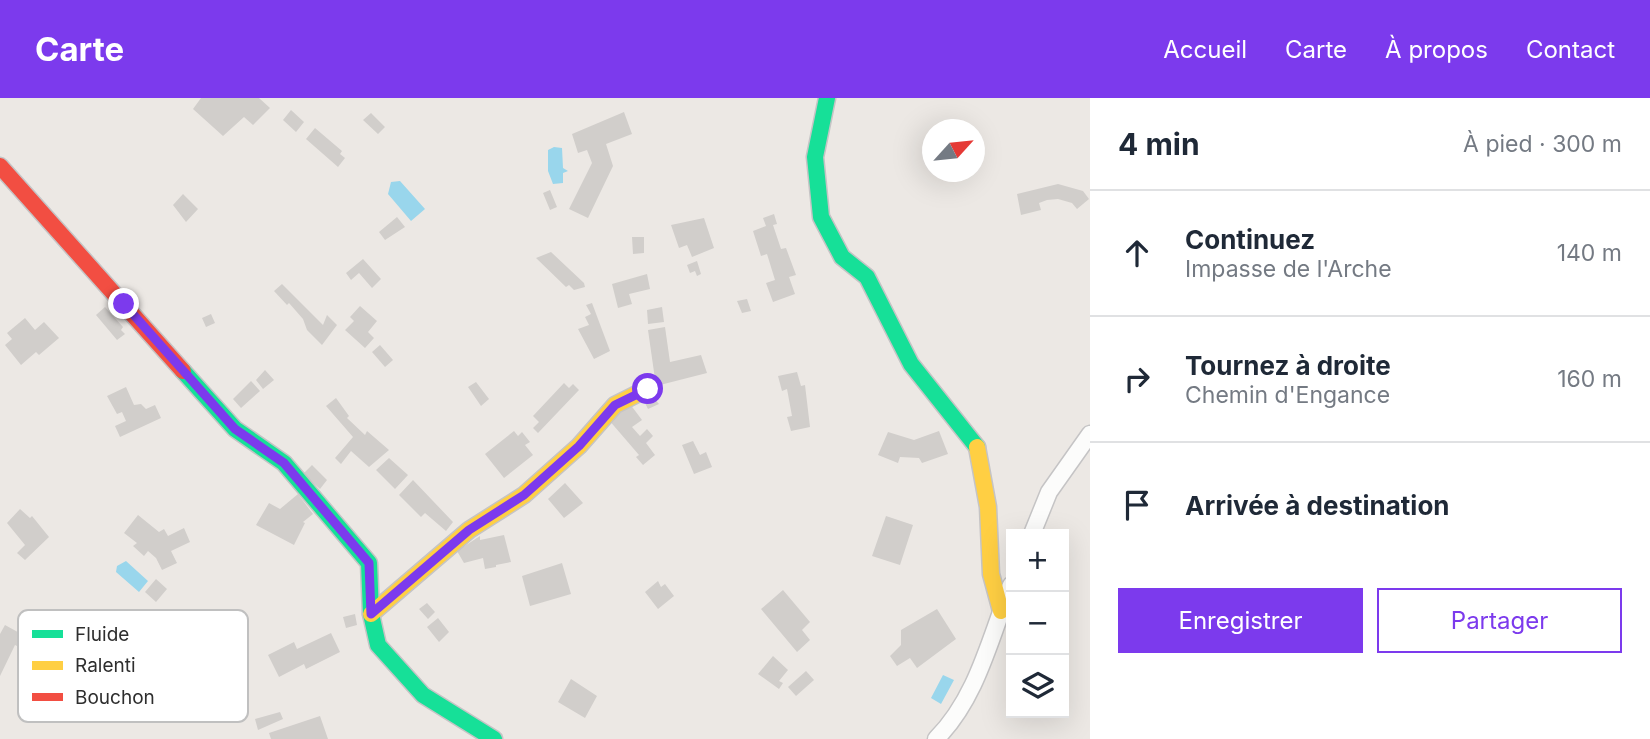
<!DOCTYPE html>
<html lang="fr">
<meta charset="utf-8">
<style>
body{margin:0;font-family:Inter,sans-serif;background:#f2f2f3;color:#1f2937}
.controls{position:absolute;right:21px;bottom:21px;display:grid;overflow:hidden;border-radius:0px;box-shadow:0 7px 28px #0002}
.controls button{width:63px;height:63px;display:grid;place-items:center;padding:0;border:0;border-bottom:2px solid #e0e1e3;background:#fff;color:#1f2937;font:35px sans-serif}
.compass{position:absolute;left:922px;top:21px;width:63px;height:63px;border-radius:50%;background:#fff;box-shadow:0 7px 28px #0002;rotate:63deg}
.stop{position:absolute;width:21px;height:21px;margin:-16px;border:5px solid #7c3aed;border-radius:50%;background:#fff}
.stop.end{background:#7c3aed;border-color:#fff;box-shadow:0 2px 7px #0008}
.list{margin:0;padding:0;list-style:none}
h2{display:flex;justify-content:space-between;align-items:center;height:91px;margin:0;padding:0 28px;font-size:30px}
h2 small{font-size:23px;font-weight:400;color:#747a83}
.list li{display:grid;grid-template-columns:46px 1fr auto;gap:21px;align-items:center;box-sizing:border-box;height:126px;padding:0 28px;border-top:2px solid #e0e1e3}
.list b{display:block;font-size:26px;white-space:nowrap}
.list p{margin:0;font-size:23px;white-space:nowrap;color:#747a83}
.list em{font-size:23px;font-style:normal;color:#747a83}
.actions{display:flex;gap:14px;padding:21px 28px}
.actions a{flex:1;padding:16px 0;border:2px solid #7c3aed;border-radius:0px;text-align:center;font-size:24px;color:#7c3aed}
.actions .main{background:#7c3aed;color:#fff}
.icon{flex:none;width:38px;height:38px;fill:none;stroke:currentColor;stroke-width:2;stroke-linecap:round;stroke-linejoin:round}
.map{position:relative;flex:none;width:1090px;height:641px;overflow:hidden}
header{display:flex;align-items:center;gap:42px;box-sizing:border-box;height:98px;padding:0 35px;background:#7c3aed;color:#fff}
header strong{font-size:33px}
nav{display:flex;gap:38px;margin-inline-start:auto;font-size:24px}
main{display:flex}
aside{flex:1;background:#fff}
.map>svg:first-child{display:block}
</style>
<header>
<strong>Carte</strong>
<nav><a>Accueil</a><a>Carte</a><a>À propos</a><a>Contact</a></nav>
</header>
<main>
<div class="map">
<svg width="1090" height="641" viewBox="0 0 1090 641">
<rect width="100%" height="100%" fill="#ece8e4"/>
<path fill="#99d6ec" d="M554,49L562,50L563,70L568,73L563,75V85L553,86L548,73V52Z
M400,83L425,111L411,123L388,96L391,84Z
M126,463L148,483L139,494L116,474L117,468Z
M943,577L954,582L941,606L931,600Z"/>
<path fill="#d1cecb" d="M201,0H259L270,10L253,27L244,19L223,38L193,11Z
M291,12L304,24L296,34L283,22Z
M624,14L632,36L606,46L613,68L588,120L569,111L592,65L587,52L578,55L572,36Z
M371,15L385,29L378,36L363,22Z
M315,30L342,53L340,56L345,60L338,69L306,41Z
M1058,86L1083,93L1089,101L1077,111L1072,105L1058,101L1047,102L1039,105L1041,112L1021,117L1017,96Z
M550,92L557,109L550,112L543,95Z
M183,96L198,111L186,124L173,107Z
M774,116L777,126L773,127L781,151L786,150L796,177L789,179L795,196L773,204L766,185L775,182L767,156L761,158L753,133L766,128L763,120Z
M397,119L405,129L385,142L379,134Z
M704,120L714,150L692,159L687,147L679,150L671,127Z
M632,139H644V155L633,156Z
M551,154L584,185L585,189L574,192L569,187L566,189L536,160Z
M363,161L381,181L372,190L359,175L351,182L346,175Z
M697,163L701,176L697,178L695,173L690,175L687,167Z
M647,176L650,191L629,196L632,206L618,210L612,186Z
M282,186L323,227L327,217L337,227L322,247L307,232L303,221L289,205L287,207L274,193Z
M747,201L751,213L742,215L737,203Z
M592,205L610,253L594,261L578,231L589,227L585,219L591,216L586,207Z
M360,208L377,223L368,234L374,240L365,250L345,232L354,223L350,219Z
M105,209L123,229L121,232L125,236L117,242L96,217Z
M662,209L664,224L648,226L647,212Z
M211,216L215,225L206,229L202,220Z
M25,220L35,232L44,224L59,240L39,257L36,254L21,267L5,247L12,241L7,235Z
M665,229L670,264L701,257L707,275L656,288L648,232Z
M380,247L393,262L385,269L372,254Z
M265,272L274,282L263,291L256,282Z
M797,274L801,288L805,287L810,329L791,333L787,319L792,318L787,291L782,293L778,278Z
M251,283L260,293L241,310L233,301Z
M476,284L489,301L481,308L468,289Z
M564,285L569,290L573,286L579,292L538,335L533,330L539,324L533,318Z
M126,289L134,307L141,306L146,311L155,307L161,320L120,339L115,328L126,323L122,314L117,316L107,298Z
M652,298L659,306L648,311L643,301Z
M336,300L349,318L347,320L365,337L367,333L389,352L369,369L351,353L341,366L335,360L353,339L326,308Z
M630,306L642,322L632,329L640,338L647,331L653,338L646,345L655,357L643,367L636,359L639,357L608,321Z
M514,333L518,338L522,334L530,344L525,347L533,357L504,380L485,356Z
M939,333L948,356L922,365L919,360L900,359L898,365L878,357L888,334L914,342Z
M693,343L700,357L706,354L712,369L694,376L682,347Z
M389,360L408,377L395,391L376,372Z
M312,367L327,382L320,391L303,376Z
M413,382L453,424L446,433L425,415L421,419L399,397Z
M565,385L583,405L564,420L548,401Z
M298,396L313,416L303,424L305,425L294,447L256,427L269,405L280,411Z
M20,411L30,420L32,418L49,439L25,462L17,455L25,447L7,425Z
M138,417L159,434L164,431L168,438L184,430L190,444L171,453L177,465L162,472L156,460L148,453L144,458L133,448L137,445L124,435Z
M886,418L913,427L900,467L872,458Z
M504,437L511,464L496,467V469L485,471L483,460L464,465L457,453L480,438V442Z
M562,465L571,496L530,508L522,478Z
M156,481L167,491L156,504L145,494Z
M658,483L661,489L665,486L674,498L658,511L645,494Z
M783,492L810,524L802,532L810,542L797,554L761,511Z
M427,505L435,514L428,521L419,511Z
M937,511L956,541L917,570L910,560L897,568L890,558L901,547V532Z
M355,516L357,527L346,530L343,519Z
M438,520L449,534L439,544L427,529Z
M5,527L25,538L19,549L15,547L0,578V536Z
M331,535L340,554L306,571L304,566L279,579L268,557L294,544L297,551Z
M773,558L788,572L779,583L783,585L779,591L758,576Z
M806,573L814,582L796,598L788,589Z
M571,581L597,598L585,620L558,604Z
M280,614L283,621L258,632L255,621Z
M320,618L328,641H271L269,635Z"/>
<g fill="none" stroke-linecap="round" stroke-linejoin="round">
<defs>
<path id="street" d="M1032,436L1049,394L1090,336
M936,641C977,600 990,540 1011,487"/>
<path id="fast" d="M827,0L815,59L821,119L842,159L867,179L911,266L977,349
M183,273L235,331L284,365L369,465L371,516L378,547L423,597L494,641"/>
<path id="slow" d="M977,349L988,409L991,476L1001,513
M371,516L469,432L524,397L579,348L615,307L647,291"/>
<path id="jam" d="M0,68L183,273"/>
</defs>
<use href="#street" stroke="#c5c4c5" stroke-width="19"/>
<use href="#fast" stroke="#c5c4c5" stroke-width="19"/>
<use href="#slow" stroke="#c5c4c5" stroke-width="19"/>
<use href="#jam" stroke="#c5c4c5" stroke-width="19"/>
<use href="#street" stroke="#fcfcfb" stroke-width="16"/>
<use href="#fast" stroke="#16e098" stroke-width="16"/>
<use href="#slow" stroke="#ffcf43" stroke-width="16"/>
<use href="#jam" stroke="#f24e42" stroke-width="16"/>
</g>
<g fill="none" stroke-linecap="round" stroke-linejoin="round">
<path stroke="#7c3aed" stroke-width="9" d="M124,206L235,331L284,365L369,465L371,516L469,432L524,397L579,348L615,307L648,291"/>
</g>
<rect x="18" y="512" width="230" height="112" rx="10" fill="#fff" stroke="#c0c0c0" stroke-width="2"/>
<rect x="32" y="532" width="31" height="8" fill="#16e098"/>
<rect x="32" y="563" width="31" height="9" fill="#ffcf43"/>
<rect x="32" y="595" width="31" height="8" fill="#f24e42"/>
<g font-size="19" fill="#2e2e2e">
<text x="75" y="543">Fluide</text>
<text x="75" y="574">Ralenti</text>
<text x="75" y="606">Bouchon</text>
</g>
</svg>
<div class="controls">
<button>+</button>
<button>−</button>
<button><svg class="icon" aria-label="layers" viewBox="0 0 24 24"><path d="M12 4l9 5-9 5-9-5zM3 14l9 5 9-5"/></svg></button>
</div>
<svg class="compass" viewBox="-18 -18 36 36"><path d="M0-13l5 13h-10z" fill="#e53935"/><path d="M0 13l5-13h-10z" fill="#747a83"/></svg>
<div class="stop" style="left:648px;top:291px"></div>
<div class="stop end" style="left:124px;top:206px"></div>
</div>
<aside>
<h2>4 min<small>À pied · 300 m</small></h2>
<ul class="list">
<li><svg class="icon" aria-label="ahead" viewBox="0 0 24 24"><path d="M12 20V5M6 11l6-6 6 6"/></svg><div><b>Continuez</b><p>Impasse de l'Arche</p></div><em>140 m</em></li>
<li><svg class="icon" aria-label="right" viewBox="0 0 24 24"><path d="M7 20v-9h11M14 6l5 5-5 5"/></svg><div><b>Tournez à droite</b><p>Chemin d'Engance</p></div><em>160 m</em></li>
<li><svg class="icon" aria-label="arrive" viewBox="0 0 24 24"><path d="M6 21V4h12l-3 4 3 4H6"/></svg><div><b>Arrivée à destination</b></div></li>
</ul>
<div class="actions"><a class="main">Enregistrer</a><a>Partager</a></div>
</aside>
</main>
